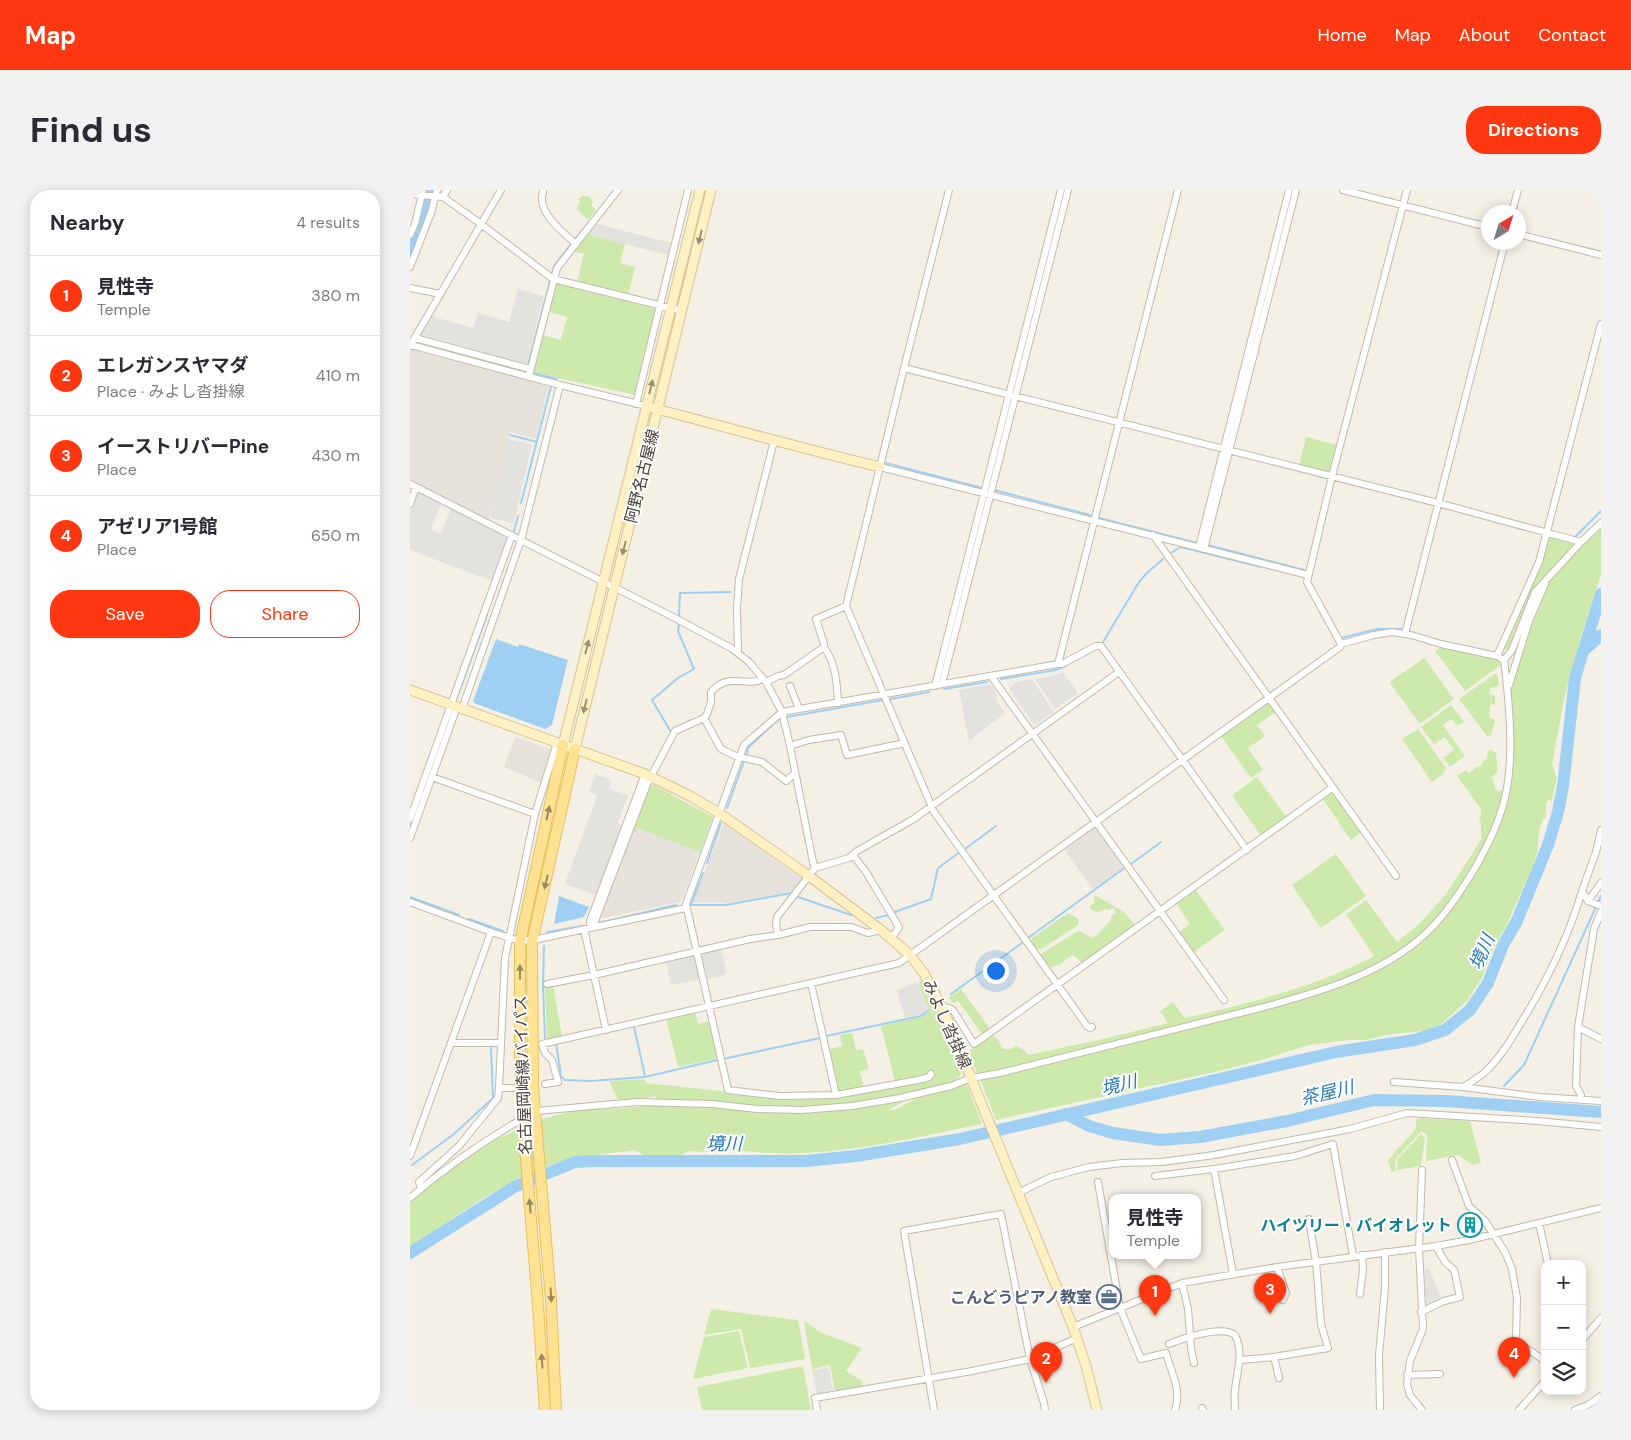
<!DOCTYPE html>
<meta charset="utf-8">
<style>
body{margin:0;font-family:"DM Sans","Noto Sans JP",sans-serif;background:#f2f2f3;color:#2b2b33}
.controls{position:absolute;right:15px;bottom:15px;display:grid;overflow:hidden;border-radius:10px;box-shadow:0 2px 12px #0003}
.controls button{width:45px;height:45px;display:grid;place-items:center;padding:0;border:0;border-bottom:1px solid #e1e1e2;background:#fff;color:#2b2b33;font:25px sans-serif}
.compass{position:absolute;left:1071px;top:15px;width:45px;height:45px;border-radius:50%;background:#fff;box-shadow:0 2px 12px #0003;rotate:38deg}
.you{position:absolute;left:585px;top:780px;width:18px;height:18px;margin:-12px;border:4px solid #fff;border-radius:50%;background:#1a73e8;box-shadow:0 0 0 8px #1a73e833}
.badge{display:grid;place-items:center;width:32px;height:32px;border-radius:50%;background:#ff3811;color:#fff;font-size:16px;font-weight:700}
.pin{position:absolute;translate:-50% -41px;filter:drop-shadow(0 1px 2px #0008)}
.pin::after{content:'';position:absolute;top:26px;width:18px;height:15px;background:inherit;clip-path:polygon(0 0,100% 0,50% 100%)}
.popup{position:absolute;left:699px;top:1004px;width:92px;height:65px;box-sizing:border-box;display:grid;place-content:center;border-radius:10px;background:#fff;filter:drop-shadow(0 1px 4px #0005);font-size:16px;white-space:nowrap;color:#7c7c81}
.popup b{font-size:19px;color:#2b2b33}
.popup::after{content:'';position:absolute;left:50%;top:100%;margin-left:-10px;border:10px solid transparent;border-top-color:#fff}
.list{margin:0;padding:0;list-style:none}
h2{display:flex;justify-content:space-between;align-items:center;height:65px;margin:0;padding:0 20px;font-size:21px}
h2 small{font-size:16px;font-weight:400;color:#7c7c81}
.list li{display:grid;grid-template-columns:32px 1fr auto;gap:15px;align-items:center;box-sizing:border-box;height:80px;padding:0 20px;border-top:1px solid #e1e1e2}
.list b{display:block;font-size:19px;white-space:nowrap}
.list p{margin:0;font-size:16px;white-space:nowrap;color:#7c7c81}
.list em{font-size:16px;font-style:normal;color:#7c7c81}
.actions{display:flex;gap:10px;padding:15px 20px}
.actions a{flex:1;padding:11px 0;border:1px solid #ff3811;border-radius:20px;text-align:center;font-size:18px;color:#ff3811}
.actions .main{background:#ff3811;color:#fff}
.icon{flex:none;width:28px;height:28px;fill:none;stroke:currentColor;stroke-width:2;stroke-linecap:round;stroke-linejoin:round}
.map{position:relative;flex:none;width:1191px;height:1220px;overflow:hidden;border-radius:20px}
header{display:flex;align-items:center;gap:30px;box-sizing:border-box;height:70px;padding:0 25px;background:#ff3811;color:#fff}
header strong{font-size:24px}
nav{display:flex;gap:28px;margin-inline-start:auto;font-size:18px}
.intro{display:flex;align-items:center;justify-content:space-between;box-sizing:border-box;height:120px;padding:0 30px}
h1{margin:0;font-size:35px}
.button{padding:12px 22px;border-radius:20px;background:#ff3811;color:#fff;font-size:18px;font-weight:700}
main{display:flex;gap:30px;padding:0 30px}
aside{flex:1;background:#fff;border-radius:20px;box-shadow:0 2px 12px #0003}
.map>svg:first-child{display:block}
</style>
<header>
<strong>Map</strong>
<nav><a>Home</a><a>Map</a><a>About</a><a>Contact</a></nav>
</header>
<div class="intro"><h1>Find us</h1><a class="button">Directions</a></div>
<main>
<aside>
<h2>Nearby<small>4 results</small></h2>
<ul class="list">
<li><span class="badge">1</span><div><b>見性寺</b><p>Temple</p></div><em>380 m</em></li>
<li><span class="badge">2</span><div><b>エレガンスヤマダ</b><p>Place · みよし沓掛線</p></div><em>410 m</em></li>
<li><span class="badge">3</span><div><b>イーストリバーPine</b><p>Place</p></div><em>430 m</em></li>
<li><span class="badge">4</span><div><b>アゼリア1号館</b><p>Place</p></div><em>650 m</em></li>
</ul>
<div class="actions"><a class="main">Save</a><a>Share</a></div>
</aside>
<div class="map">
<svg width="1191" height="1220" viewBox="0 0 1191 1220">
<rect width="100%" height="100%" fill="#f4f0e6"/>
<path fill="#e6e1da" d="M2,158L139,195L126,249L100,242L79,331L0,291V162Z
M105,547L142,560L131,593L94,577Z
M314,633L391,688L381,702L316,713L283,712Z
M686,636L716,676L683,700L654,659Z
M224,637L290,662L271,712L189,729Z"/>
<path fill="#cdeaac" d="M172,6L180,7L183,12L181,15L186,20L179,29H177L167,20V16L170,13L169,9Z
M176,44L215,54L210,73L225,77L218,106L167,93L174,64L162,61Z
M144,93L243,118L245,121L225,205L126,183L123,180L131,145L151,150L157,127L137,121Z
M896,247L929,255L920,283L889,276Z
M1191,335V385L1170,449L1155,505L1142,574L1147,588L1142,610L1141,612L1139,609L1136,613V627L1133,628L1129,641L1127,663L1122,678L1096,737L1084,756L1072,788L1057,811L1030,835L1015,841L975,845L957,850H939L899,855L845,872L805,882L586,930L570,889L841,824L949,789L1019,744L1031,732L1052,703L1099,604V501L1119,437L1138,393L1154,373Z
M1139,347L1159,352L1161,351L1166,352L1149,372L1101,457L1096,460L1094,459L1095,456L1132,373Z
M1031,457L1089,469L1092,473L1091,475L1055,501L1025,461Z
M1014,468L1044,509L1010,534L980,493L981,491Z
M1086,483L1087,484L1089,494L1086,497L1080,498L1079,504L1085,506V514L1080,515L1079,527L1085,530L1081,545L1077,546L1049,509Z
M857,513H860L866,522L847,535L855,546L838,558L853,580L841,588L811,546Z
M1041,515L1054,532L1047,536L1042,529L1033,535L1055,566L1040,577L1033,568L1044,560L1035,547L1024,554L1011,537Z
M1008,539L1036,578L1032,585L1022,592L992,549Z
M1080,559L1086,563L1088,582L1082,587L1085,598L1088,601L1094,600C1093,606 1093,613 1091,619C1086,634 1077,649 1070,663C1013,786 901,803 783,833C719,849 656,865 592,881L567,883L558,862L582,844L588,850L593,859H600L606,856L614,860L618,865L689,850L758,833L750,821L763,812L775,828C839,813 906,797 964,766L936,724L956,710L987,752L1009,734L1036,704L1071,650V633L1069,629L1071,624V619L1047,586L1056,580L1059,583L1068,576L1070,577L1073,571L1077,568L1078,561Z
M847,587L877,628L852,647L822,605Z
M240,593L303,627L290,662L224,637Z
M921,601L952,642L941,650L912,608Z
M926,664L956,706L911,738L882,695Z
M785,699L815,740L784,762L769,742L780,734L766,713Z
M685,705L714,722L725,735L724,737L673,774L663,765L649,775H647L639,778L631,766V764L666,742L670,741L681,748L686,746L701,730V726L706,723L704,718L699,720L696,719L688,722L681,720L680,716L685,712L683,707Z
M658,723L667,728L669,733L667,736L631,759H627L621,751L622,748Z
M510,789L526,818L551,882V885L543,891L533,896L465,910L390,918L248,910L245,906L231,909L208,910L199,891L235,889V893L369,907L426,906L518,886L485,892L471,836L511,827L520,821C516,811 507,800 510,789Z
M143,795L152,846L137,849L135,797Z
M551,799L581,840L573,845L548,811L543,813L539,807Z
M285,822L288,834L301,831L309,868L268,877L256,828Z
M442,843L446,860L453,859L459,879L450,881L454,899L430,902L427,901L418,860L432,856L430,845Z
M556,892L572,934C513,946 455,960 394,963C364,965 333,961 303,958L302,956L294,959L293,962L280,961L265,967L253,965H233L225,960C199,964 171,965 146,973C92,990 47,1027 0,1057V1010L34,983L87,949L127,931L165,920L184,917L198,919L248,915L303,917L379,923L502,907L477,921L487,919L513,905Z
M1007,928L1060,931L1071,973L1063,975L1048,965L1016,971L1017,945L1012,942L1009,944L986,969L985,981L981,982L978,970L1005,940Z
M1011,944L1015,947L1011,976L987,980L988,969Z
M301,1119L388,1130L395,1169L340,1178L331,1139L294,1145Z
M394,1131L410,1142L452,1158L436,1181L452,1191L453,1196L425,1201L420,1175L402,1179Z
M329,1141L338,1178L283,1189L294,1147Z
M393,1176L401,1220H292L287,1197Z"/>
<path fill="#e4e2de" d="M184,33L261,53L258,65L176,44Z
M108,99L134,106L116,176L9,147L21,126L63,138L68,123L99,132Z
M98,249L122,254L104,333L80,328Z
M7,301L31,313L21,340L31,344L41,318L99,347L84,392L0,360V319Z
M653,482L668,503L645,519L625,489L649,484Z
M622,489L644,522L624,535L599,498L607,492Z
M579,494L582,496L588,506L585,508L595,524L579,535L559,551L549,500Z
M185,584L202,590L199,599L218,605L208,633L214,636L188,706L155,694L187,606L179,602Z
M311,758L317,783L314,784V786L295,790L289,763Z
M285,765L291,789L261,795L256,771Z
M505,792L509,793L510,800L519,818L510,825L495,828L487,801Z
M1019,1078L1031,1109L1016,1116L1014,1080Z
M419,1177L423,1202L407,1205L402,1180Z"/>
<path fill="#9fd0f4" d="M86,449L108,457L109,454L158,470L142,535L135,539L64,513L63,511Z
M149,706L179,717L174,727L144,734Z"/>
<g fill="none" stroke-linecap="round" stroke-linejoin="round">
<path stroke="#9fd0f4" stroke-width="2" d="M1105,22L1107,17
M165,49L179,33
M142,84L144,76L161,54
M618,146L654,0
M6,152L115,181
M118,175L140,91
M123,183L147,189
M100,245L127,252
M476,273L572,298
M584,300L680,325
M111,313L141,196
M689,328L787,353
M104,341L108,326
M1165,347L1191,321
M798,355L894,380
M759,364L771,357L851,377
M269,426L270,403L321,402
M930,447L932,448L967,439H991
M693,452L729,392L736,384L753,369
M591,489L646,480L655,476
M534,499L577,492
M47,508L77,425
M481,509L519,502
M377,527L473,510
M261,542L242,510L268,488L284,479L268,441L269,432
M337,565L338,558L341,555L370,528
M317,618L334,571
M0,638L3,629
M555,659L586,636
M297,673L311,633
M721,674L751,652
M293,683L281,715H315L382,703L392,689
M0,707L49,725
M388,707L441,725
M482,723L521,709L528,678L550,662
M466,728L479,725
M59,729L93,741
M189,733L266,715
M137,742L173,736
M618,748L716,677
M134,756L133,796L135,848
M541,804L612,753
M224,837L235,886
M416,846L511,826L519,820
M146,853L151,886L155,890L181,891L235,887L307,870
M313,869L410,848
M1094,896L1114,875L1191,706
M1093,915V910
M2,975L44,944L83,908L81,858"/>
<path stroke="#9fd0f4" stroke-width="12" d="M0,64L17,21L21,0
M1173,461L1191,445
M656,924L679,936L703,943L750,950L790,947L877,931L964,910L1036,911L1191,922
M0,1063L104,997L165,972L185,971H396L446,966L550,949L926,862L1005,850L1035,840L1060,820L1078,793L1093,755L1106,733L1138,655L1148,622L1153,596L1165,488L1191,404"/>
<defs>
<path id="street" d="M539,0L494,178L436,416L524,622L677,836L680,838L682,837
M933,0L1078,37
M133,2C126,21 153,43 166,54
M0,4L33,7L71,34L143,89L273,121
M33,7L37,0
M1102,22L1108,0
M1108,44L1191,65
M0,45L5,34L13,0
M0,77L21,23L27,0
M0,98L30,104
M5,148L120,179
M1,155L150,195L237,216
M0,156L91,0
M494,178L1028,313L1171,352L1191,333
M119,186L147,78L208,0
M226,214L278,0
M470,277L898,385
M0,294L265,428L321,458L339,472L356,492L372,522L380,556L403,672L405,678
M0,314L6,297
M743,345L986,686
M789,357L879,0
M794,359L886,0
M995,444L1095,52
M931,454L897,392L922,286L997,0
M414,457C426,474 427,493 428,513
M328,463L327,418L329,389L364,251
M1087,466L1129,372L1191,134
M648,474H652L686,456H691L837,660
M581,486L814,810
M356,492L368,486L374,485L414,457V454L406,429L436,416
M532,494L658,0
M1099,495L1119,431L1135,394
M380,496L389,519
M525,496L651,0
M52,519L111,350L150,195
M294,528L311,559L330,568
M380,556L399,550L431,545L437,565L495,553
M330,567L352,572L376,591L385,583
M22,587L125,624
M0,629L102,345
M1191,640L1186,662L1172,701L1178,711L1191,716
M0,648L47,517
M443,665L456,682L489,737L481,749
M1178,711L1191,693
M0,712L81,742L110,751L123,750L276,718
M186,737L185,731L238,592L265,541L294,528L297,524L301,512V502C320,481 335,498 353,489
M181,738L180,731L235,584
M174,739L196,840
M368,745L366,735L367,727L405,678L439,668L447,661L502,630L709,482
M401,793L426,905
M137,794L184,785L340,749L368,745L400,737H441L458,743L471,740
M532,817L539,818L543,820L564,854L922,598
M1168,837L1191,849
M41,853H91
M521,884L519,887L508,890L426,905L370,906L318,900L276,714L334,555L372,522L648,474L768,0
M984,892L1053,897L1129,907L1191,911
M135,894L148,892L142,870L135,863L132,854L489,773L930,457L931,454L964,445L982,442L1001,445L1031,454L1087,466L1094,470
M1053,897C1060,893 1068,888 1075,882C1089,869 1100,852 1109,836C1136,793 1158,749 1172,701
M89,898L95,768L125,624L147,553
M1171,905L1166,896L1168,837L1184,739L1191,722
M126,921L227,912L302,914L347,919L392,920L442,916L490,908L541,896L561,888L590,883L850,818C910,802 982,782 1025,734C1041,717 1053,698 1065,678C1079,653 1092,627 1097,598C1104,559 1099,509 1094,470L1102,460L1125,402L1171,352
M0,966L81,742
M1042,970L1059,1016L1075,1031L1095,1062L1102,1079L1107,1108L1106,1151L1135,1171
M804,979L823,1084
M745,986L804,979L885,966L923,954L943,1066
M688,992L710,1118L731,1169L756,1163C761,1182 772,1200 765,1220
M11,998L9,992L49,956L88,908L89,898H102
M608,1003L641,987L679,977L712,973L752,972L804,965L940,939L997,923L1127,931L1191,937
M0,1008C36,977 72,952 112,929
M1129,1033L1138,1074
M867,1077L876,1103L873,1110
M772,1093L778,1119L781,1158L784,1173
M950,1104L953,1080L952,1065
M1011,1122L1034,1111L1050,1107L1044,1080L1035,1072L1026,1056
M663,1137L772,1093L867,1077L1026,1056L1059,1050L1191,1018
M1172,1150L1191,1128
M759,1154C774,1148 811,1135 825,1145C834,1163 827,1180 825,1200C824,1206 825,1213 825,1220
M864,1167L869,1188
M830,1170L864,1167L918,1158L911,1134L906,1072L899,1029
M997,1185L1030,1184
M792,1218L793,1220
M407,1220L405,1208L562,1181L620,1169L667,1148
M524,1220L494,1041L591,1024L620,1169L634,1213L635,1220
M970,1220L969,1165L975,1098V1062
M1012,1220L1000,1205L997,1194L1000,1171L1013,1139L1009,1058L1012,980
M1109,1220L1135,1191
M1165,1220L1178,1215L1191,1206"/>
<path id="secondary" d="M243,218C319,238 394,259 470,277
M0,500L235,584L278,605L309,623L399,686L471,740L500,765L515,785L532,817L663,1137L676,1176L687,1220
M153,555L290,0
M165,559L301,0"/>
<path id="primary" d="M135,1220L128,1115L110,897V752L153,555
M146,1220L141,1110L123,897L122,752L165,559"/>
</defs>
<use href="#street" stroke="#c2baab" stroke-width="8"/>
<use href="#secondary" stroke="#d6c493" stroke-width="11"/>
<use href="#primary" stroke="#e9c15e" stroke-width="12"/>
<use href="#street" stroke="#fff" stroke-width="6"/>
<use href="#secondary" stroke="#fff1c4" stroke-width="9"/>
<use href="#primary" stroke="#ffe293" stroke-width="10"/>
</g>
<defs><path id="oneway-solid" d="M-6-.8H1V-3.2L6.5 0L1 3.2V.8H-6Z" transform="scale(1.25)"/></defs>
<g fill="#9a9075">
<use href="#oneway-solid" transform="translate(290 47) rotate(103)"/>
<use href="#oneway-solid" transform="translate(241 197) rotate(-76)"/>
<use href="#oneway-solid" transform="translate(214 358) rotate(104)"/>
<use href="#oneway-solid" transform="translate(177 457) rotate(-76)"/>
<use href="#oneway-solid" transform="translate(175 516) rotate(104)"/>
</g>
<g fill="#9a895f">
<use href="#oneway-solid" transform="translate(138 623) rotate(-77)"/>
<use href="#oneway-solid" transform="translate(136 692) rotate(103)"/>
<use href="#oneway-solid" transform="translate(110 782) rotate(-90)"/>
<use href="#oneway-solid" transform="translate(120 1016) rotate(-95)"/>
<use href="#oneway-solid" transform="translate(141 1105) rotate(86)"/>
<use href="#oneway-solid" transform="translate(132 1171) rotate(-94)"/>
</g>
<defs>
<symbol id="building-ring" viewBox="-11 -11 22 22"><circle r="9.5" fill="#fff" stroke="#0f9aa8" stroke-width="1.5"/><path d="M-4-6H4V6H1V3H-1V6H-4ZM-2.5-4.3h1.7v1.8h-1.7ZM.8-4.3h1.7v1.8H.8ZM-2.5-1h1.7V.8h-1.7ZM.8-1h1.7V.8H.8Z" fill="#0f9aa8"/></symbol>
<symbol id="office-ring" viewBox="-11 -11 22 22"><circle r="9.5" fill="#fff" stroke="#5c6f8a" stroke-width="1.5"/><path d="M-6-3h4V-5.5h4V-3h4V5H-6ZM-1-4.5V-3h2v-1.5ZM-6 0V1H6V0Z" fill="#5c6f8a"/></symbol>
</defs>
<g fill-rule="evenodd">
<use href="#building-ring" x="1046" y="1021" width="28" height="28"/>
<use href="#office-ring" x="685" y="1093" width="28" height="28"/>
</g>
<g text-anchor="middle" dominant-baseline="central" stroke-width="4" stroke-linejoin="round" paint-order="stroke">
<g font-size="16" fill="#474035" stroke="#fff">
<text transform="translate(232 286) rotate(-76)">阿野名古屋線</text>
<text transform="translate(537 834) rotate(66)">みよし沓掛線</text>
<text transform="translate(113 885) rotate(-92)">名古屋岡崎線バイパス</text>
</g>
<g font-size="16" font-weight="bold" fill="#0d838f" stroke="#fff" text-anchor="end">
<text x="1042" y="1035">ハイツリー・バイオレット</text>
</g>
<g font-size="16" font-weight="bold" fill="#4e5e75" stroke="#fff" text-anchor="end">
<text x="682" y="1107">こんどうピアノ教室</text>
</g>
<g font-size="18" font-style="italic" fill="#2979b7" stroke="#fff">
<text transform="translate(1072 762) rotate(-66)">境川</text>
<text transform="translate(709 895) rotate(-13)">境川</text>
<text transform="translate(917 903) rotate(-14)">茶屋川</text>
<text x="314" y="954">境川</text>
</g>
</g>
</svg>
<div class="controls">
<button>+</button>
<button>−</button>
<button><svg class="icon" aria-label="layers" viewBox="0 0 24 24"><path d="M12 4l9 5-9 5-9-5zM3 14l9 5 9-5"/></svg></button>
</div>
<svg class="compass" viewBox="-18 -18 36 36"><path d="M0-13l5 13h-10z" fill="#e53935"/><path d="M0 13l5-13h-10z" fill="#7c7c81"/></svg>
<div class="you"></div>
<div class="pin badge" style="left:745px;top:1126px">1</div>
<div class="popup"><b>見性寺</b>Temple</div>
<div class="pin badge" style="left:636px;top:1193px">2</div>
<div class="pin badge" style="left:860px;top:1124px">3</div>
<div class="pin badge" style="left:1104px;top:1188px">4</div>
</div>
</main>
